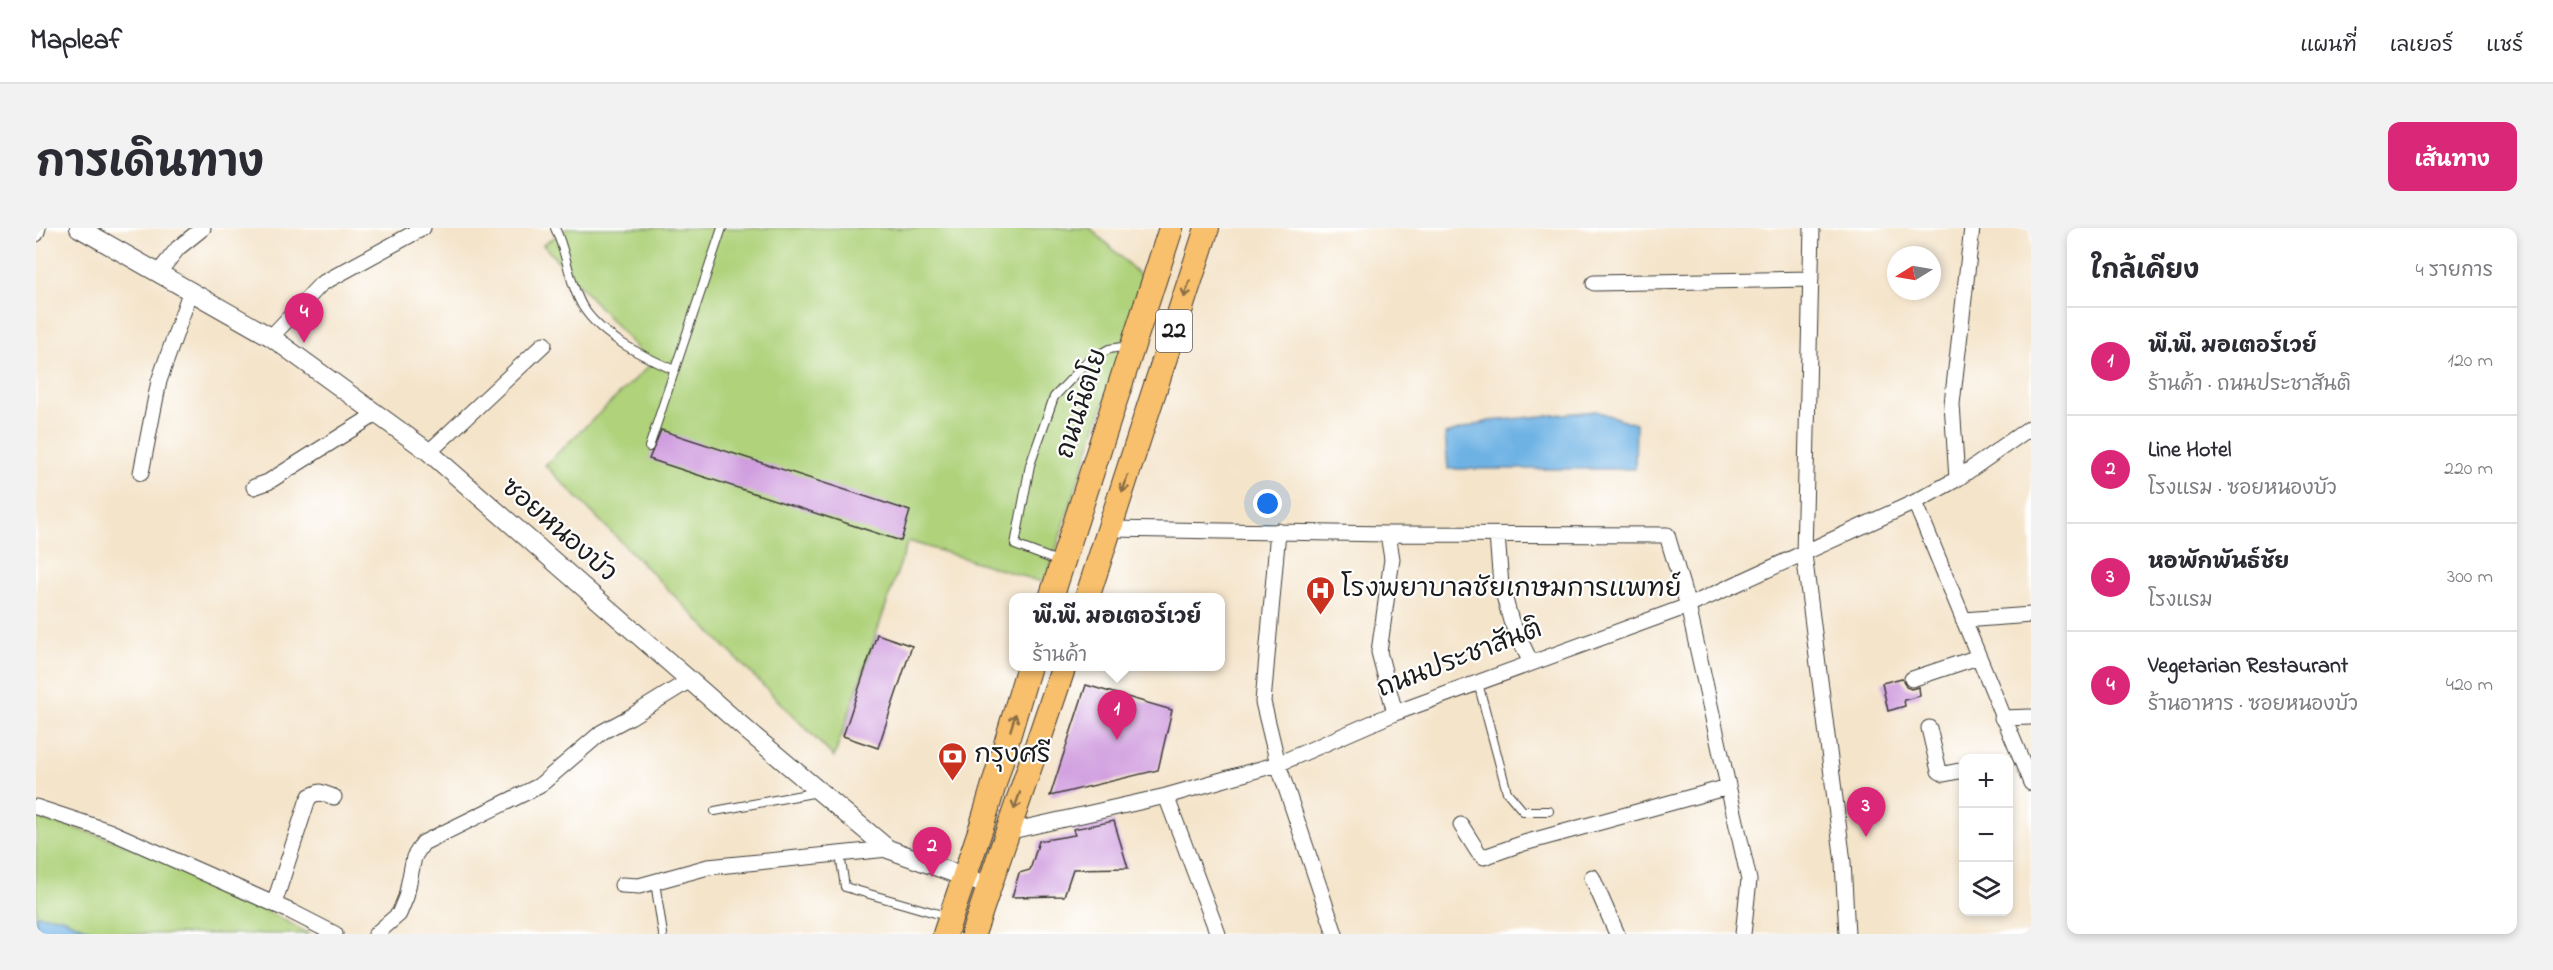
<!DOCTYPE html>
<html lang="th">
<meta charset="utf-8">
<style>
body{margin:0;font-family:"Indie Flower","Playpen Sans Thai",sans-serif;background:#f2f2f3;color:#2b2b33}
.controls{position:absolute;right:18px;bottom:18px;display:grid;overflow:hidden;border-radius:12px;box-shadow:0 3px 9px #0003}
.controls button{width:54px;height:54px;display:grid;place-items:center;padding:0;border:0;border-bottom:2px solid #e1e1e2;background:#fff;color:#2b2b33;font:30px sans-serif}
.compass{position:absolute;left:1851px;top:18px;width:54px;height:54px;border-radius:50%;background:#fff;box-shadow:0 3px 9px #0003;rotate:259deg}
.you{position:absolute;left:1232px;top:276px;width:21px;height:21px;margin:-15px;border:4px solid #fff;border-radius:50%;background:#1a73e8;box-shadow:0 0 0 9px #1a73e833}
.badge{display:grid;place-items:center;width:39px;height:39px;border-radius:50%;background:#db2777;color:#fff;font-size:20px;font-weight:700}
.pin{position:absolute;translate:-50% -50px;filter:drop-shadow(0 2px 3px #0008)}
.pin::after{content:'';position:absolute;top:32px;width:21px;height:18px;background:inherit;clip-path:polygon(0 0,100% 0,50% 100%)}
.popup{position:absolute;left:973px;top:365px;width:216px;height:78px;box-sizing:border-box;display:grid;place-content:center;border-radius:12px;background:#fff;filter:drop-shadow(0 2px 4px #0005);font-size:20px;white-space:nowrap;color:#7c7c81}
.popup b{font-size:22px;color:#2b2b33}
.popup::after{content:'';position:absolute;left:50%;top:100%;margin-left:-12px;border:12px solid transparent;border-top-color:#fff}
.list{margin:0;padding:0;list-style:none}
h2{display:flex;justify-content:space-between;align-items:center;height:78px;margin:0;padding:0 24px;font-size:26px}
h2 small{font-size:20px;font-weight:400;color:#7c7c81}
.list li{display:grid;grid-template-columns:39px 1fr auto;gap:18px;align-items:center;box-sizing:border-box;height:108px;padding:0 24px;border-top:2px solid #e1e1e2}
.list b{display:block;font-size:22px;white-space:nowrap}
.list p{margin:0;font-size:20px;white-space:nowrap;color:#7c7c81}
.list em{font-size:20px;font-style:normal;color:#7c7c81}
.icon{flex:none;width:33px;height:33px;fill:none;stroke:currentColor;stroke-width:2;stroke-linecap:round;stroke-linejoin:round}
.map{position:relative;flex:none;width:1995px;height:706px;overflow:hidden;border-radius:12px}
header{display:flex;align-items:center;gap:36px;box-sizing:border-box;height:84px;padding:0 30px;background:#fff;border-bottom:2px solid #e1e1e2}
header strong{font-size:28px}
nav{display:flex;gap:33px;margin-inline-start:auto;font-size:21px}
.intro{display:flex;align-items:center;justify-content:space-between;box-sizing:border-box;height:144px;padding:0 36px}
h1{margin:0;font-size:42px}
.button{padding:15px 27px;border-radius:12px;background:#db2777;color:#fff;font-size:21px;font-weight:700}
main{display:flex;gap:36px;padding:0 36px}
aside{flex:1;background:#fff;border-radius:12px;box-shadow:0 3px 9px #0003}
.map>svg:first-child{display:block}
</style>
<header>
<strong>Mapleaf</strong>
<nav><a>แผนที่</a><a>เลเยอร์</a><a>แชร์</a></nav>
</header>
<div class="intro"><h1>การเดินทาง</h1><a class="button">เส้นทาง</a></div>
<main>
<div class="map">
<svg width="1995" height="706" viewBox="0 0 1995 706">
<rect width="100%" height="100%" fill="#fff"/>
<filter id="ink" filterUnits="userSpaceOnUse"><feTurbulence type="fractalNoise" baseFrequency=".0167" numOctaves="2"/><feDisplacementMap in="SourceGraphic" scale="12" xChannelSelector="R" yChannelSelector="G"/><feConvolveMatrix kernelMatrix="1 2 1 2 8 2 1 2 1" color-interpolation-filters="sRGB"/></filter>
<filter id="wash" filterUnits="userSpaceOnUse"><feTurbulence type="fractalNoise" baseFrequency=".008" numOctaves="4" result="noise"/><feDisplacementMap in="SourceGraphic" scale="24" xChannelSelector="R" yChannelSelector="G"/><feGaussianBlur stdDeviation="1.35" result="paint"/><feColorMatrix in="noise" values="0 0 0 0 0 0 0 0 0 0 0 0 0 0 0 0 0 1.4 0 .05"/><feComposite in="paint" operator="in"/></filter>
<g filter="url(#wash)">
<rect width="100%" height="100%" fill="#f4e4ca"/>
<path fill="#afd27a" stroke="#66774b" stroke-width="1.5" d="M532,0H1054L1108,51L1009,355L872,313L798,529L509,237L615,136L507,17Z
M0,591C95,609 190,659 273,706H0Z"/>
<path fill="#6eb2e4" stroke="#456780" stroke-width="1.5" d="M1560,183L1600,196L1599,241H1412L1409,206L1453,193Z
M0,687L24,689L63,706H0Z"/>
<g id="blocks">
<path fill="#d09edf" d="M625,202L874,283L865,313L613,231Z
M841,406L876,418L842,520L807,508Z
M1866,450L1870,459L1875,461L1883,459L1884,468L1868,472L1869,478L1852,483L1846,455Z
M1050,457L1136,482L1122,542L1014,568Z
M1078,593L1092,640L1037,641L1028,668L976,669L983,645L994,642L1003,613L1039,607L1037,601Z"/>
</g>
</g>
<g filter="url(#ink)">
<use href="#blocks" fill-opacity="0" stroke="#3c3a36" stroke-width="1.5"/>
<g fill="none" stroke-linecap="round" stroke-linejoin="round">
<defs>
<path id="service" d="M519,0C531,25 533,56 547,79C566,109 607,128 638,142
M613,219L686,0
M1024,334L979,317L994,237L1018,169L1053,132L1073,121L1092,118
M1442,455L1471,564L1487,583H1513
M679,583L782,564
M804,626L809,659L913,689
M619,654L627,706"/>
<path id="minor" d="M1776,0L1768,326L1807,634L1811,706
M0,6L2,0
M123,44L142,20L167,0
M1558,55L1775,51
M235,109L285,56L387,0
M393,224L508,116
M105,245L123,153L155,62
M1921,251L1916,176L1936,0
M218,259L232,254L340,186
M1879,274L1995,555
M1075,301L1352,306L1631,307L1652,378L1713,652L1707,706
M1242,303L1227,474L1242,536L1299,706
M1352,306L1356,331L1343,424L1359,485
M1461,307L1465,357L1475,393L1495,435
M1927,392L1995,387
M1876,451L1942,429
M1966,490L1995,489
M1893,500L1903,543L1908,546L1928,542
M1130,568L1182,706
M0,579L73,603L256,684L299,706
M1425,597L1442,624L1448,629L1488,615L1692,559
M971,604L1130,568L1242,536L1359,485L1652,378L1879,274L1921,251L1995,199
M1556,649L1581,706
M586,657L603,658L672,639L852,621
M238,676L271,574L274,568L284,564L298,569
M340,706L363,686L370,669L378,629L387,615L503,558L566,504L594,489L654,452"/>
<path id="tertiary" d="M43,0L235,109L393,224L714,505L852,621L940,653"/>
<path id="primary" d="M1015,370L1135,0
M1051,370L1171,0
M909,706L946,597L993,438
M937,706L1028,438"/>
</defs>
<use href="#service" stroke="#3c3a36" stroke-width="10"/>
<use href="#minor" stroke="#3c3a36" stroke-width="17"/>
<use href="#tertiary" stroke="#3c3a36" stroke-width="20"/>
<use href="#primary" stroke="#3c3a36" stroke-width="26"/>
<use href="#service" stroke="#fff" stroke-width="8"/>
<use href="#minor" stroke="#fff" stroke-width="15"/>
<use href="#tertiary" stroke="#fff" stroke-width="18"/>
<use href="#primary" stroke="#f8bf6c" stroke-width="24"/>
</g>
<defs><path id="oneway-shaft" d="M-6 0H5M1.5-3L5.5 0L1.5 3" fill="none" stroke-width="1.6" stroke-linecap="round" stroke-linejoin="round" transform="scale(1.5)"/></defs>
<g stroke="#8a6e44">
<use href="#oneway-shaft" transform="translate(1151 61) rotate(108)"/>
<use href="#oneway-shaft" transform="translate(1089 256) rotate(107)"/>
<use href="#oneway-shaft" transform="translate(977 494) rotate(-73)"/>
<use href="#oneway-shaft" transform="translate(981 573) rotate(109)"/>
</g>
</g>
<defs>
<symbol id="hospital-pin" viewBox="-11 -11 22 30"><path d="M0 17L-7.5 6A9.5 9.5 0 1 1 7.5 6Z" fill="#c8321e" stroke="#fff"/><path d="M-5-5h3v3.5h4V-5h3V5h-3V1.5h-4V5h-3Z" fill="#fff"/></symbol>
<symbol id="bank-pin" viewBox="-11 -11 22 30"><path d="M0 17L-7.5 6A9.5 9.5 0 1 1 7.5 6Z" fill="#c8321e" stroke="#fff"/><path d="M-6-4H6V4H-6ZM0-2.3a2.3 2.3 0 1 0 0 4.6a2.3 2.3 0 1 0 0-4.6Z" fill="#fff"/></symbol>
</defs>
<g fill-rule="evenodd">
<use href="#hospital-pin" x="1268" y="346" width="33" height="45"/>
<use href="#bank-pin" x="900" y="512" width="33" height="45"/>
</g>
<g text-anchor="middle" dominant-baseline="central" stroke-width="4.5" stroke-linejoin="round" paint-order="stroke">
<rect fill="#fff" stroke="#606060" stroke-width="1.5" x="1120" y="82" width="36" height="42" rx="4.5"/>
<g font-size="24" font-weight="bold" fill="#1c1c1c">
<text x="1138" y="103">22</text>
</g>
<g font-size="26" fill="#1c1c1c" stroke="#fff">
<text transform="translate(1047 176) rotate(-72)">ถนนนิตโย</text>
<text transform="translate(522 303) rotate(41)">ซอยหนองบัว</text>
<text transform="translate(1424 432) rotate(-21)">ถนนประชาสันติ</text>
</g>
<g font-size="26" fill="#1c1c1c" stroke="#fff" text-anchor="start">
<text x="1305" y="362">โรงพยาบาลชัยเกษมการแพทย์</text>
<text x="938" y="528">กรุงศรี</text>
</g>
</g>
</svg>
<div class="controls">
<button>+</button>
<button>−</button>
<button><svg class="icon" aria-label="layers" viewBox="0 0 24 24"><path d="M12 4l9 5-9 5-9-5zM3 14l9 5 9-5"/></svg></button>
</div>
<svg class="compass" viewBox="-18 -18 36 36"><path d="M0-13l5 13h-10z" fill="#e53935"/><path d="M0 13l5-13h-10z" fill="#7c7c81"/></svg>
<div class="you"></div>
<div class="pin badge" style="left:1081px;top:512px">1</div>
<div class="popup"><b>พี.พี. มอเตอร์เวย์</b>ร้านค้า</div>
<div class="pin badge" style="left:896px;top:649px">2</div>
<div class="pin badge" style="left:1830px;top:609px">3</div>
<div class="pin badge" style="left:268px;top:115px">4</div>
</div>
<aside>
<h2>ใกล้เคียง<small>4 รายการ</small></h2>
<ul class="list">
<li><span class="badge">1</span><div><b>พี.พี. มอเตอร์เวย์</b><p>ร้านค้า · ถนนประชาสันติ</p></div><em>120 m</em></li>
<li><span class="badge">2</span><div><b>Line Hotel</b><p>โรงแรม · ซอยหนองบัว</p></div><em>220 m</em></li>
<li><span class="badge">3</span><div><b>หอพักพันธ์ชัย</b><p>โรงแรม</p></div><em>300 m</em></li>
<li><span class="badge">4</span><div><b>Vegetarian Restaurant</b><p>ร้านอาหาร · ซอยหนองบัว</p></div><em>420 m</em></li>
</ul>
</aside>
</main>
